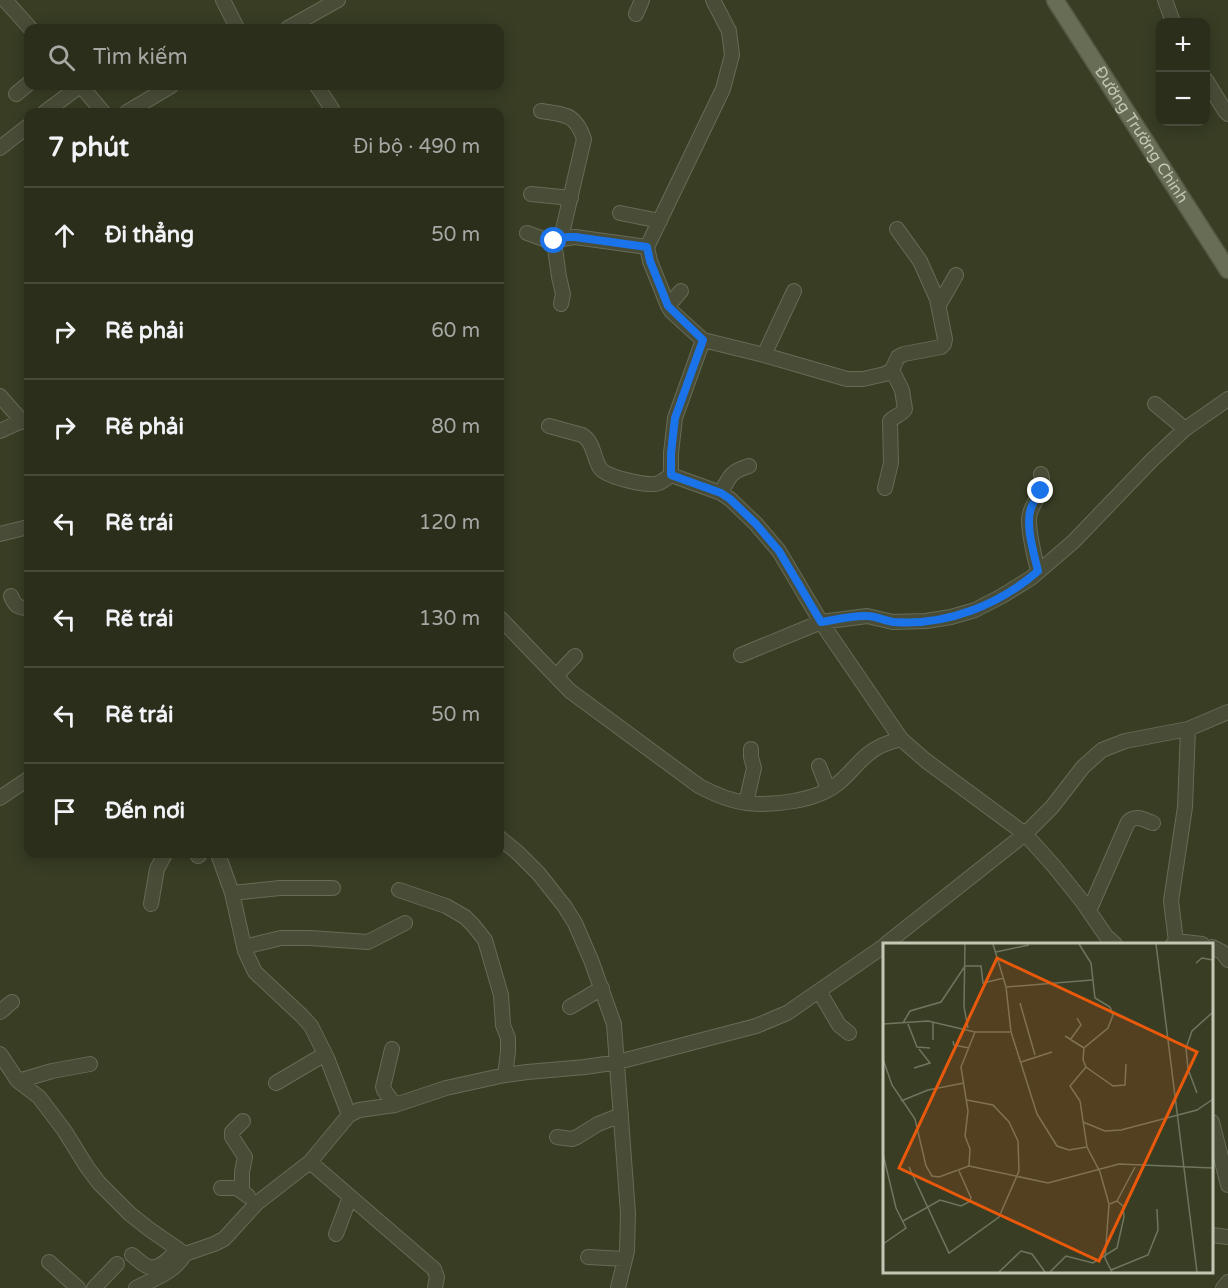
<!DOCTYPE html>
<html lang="vi">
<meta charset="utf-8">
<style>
body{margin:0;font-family:"Varela Round",sans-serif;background:#363a28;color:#f1f3f6}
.controls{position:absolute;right:18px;top:18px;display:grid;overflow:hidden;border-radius:12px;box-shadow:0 3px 15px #0003}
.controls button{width:54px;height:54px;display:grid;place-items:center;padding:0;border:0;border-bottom:2px solid #464a3a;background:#2a2e1b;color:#f1f3f6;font:30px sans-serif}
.stop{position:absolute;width:18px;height:18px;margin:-14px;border:4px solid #1a73e8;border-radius:50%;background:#fff}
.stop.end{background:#1a73e8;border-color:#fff;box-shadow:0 2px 6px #0008}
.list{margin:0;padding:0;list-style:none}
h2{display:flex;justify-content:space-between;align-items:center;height:78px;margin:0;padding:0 24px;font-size:26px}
h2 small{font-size:20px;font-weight:400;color:#a5a8a3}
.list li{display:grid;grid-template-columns:39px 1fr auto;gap:18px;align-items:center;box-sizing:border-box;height:96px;padding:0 24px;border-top:2px solid #464a3a}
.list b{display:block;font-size:22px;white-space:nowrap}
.list em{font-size:20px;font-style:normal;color:#a5a8a3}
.icon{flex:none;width:33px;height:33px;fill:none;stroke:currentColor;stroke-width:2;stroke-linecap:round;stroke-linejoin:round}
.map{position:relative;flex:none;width:1228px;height:1288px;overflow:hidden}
.search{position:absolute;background:#2a2e1b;box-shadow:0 3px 15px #0003;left:24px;top:24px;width:480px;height:66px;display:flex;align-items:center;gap:15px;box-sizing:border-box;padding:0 21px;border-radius:12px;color:#a5a8a3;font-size:22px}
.panel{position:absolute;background:#2a2e1b;box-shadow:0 3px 15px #0003;left:24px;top:108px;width:480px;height:750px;border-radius:12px}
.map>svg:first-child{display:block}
</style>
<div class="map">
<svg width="1228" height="1288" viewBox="0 0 1228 1288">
<rect width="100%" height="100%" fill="#383d24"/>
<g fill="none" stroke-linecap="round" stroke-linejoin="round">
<defs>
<path id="minor" d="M5,0L30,28
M223,0L237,28
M713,0L729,31L732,55L723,89L647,247L650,261L668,306L671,311L703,340L764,355L847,379H863L885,374L892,370L898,357L904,354L941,347L944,344L945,339L937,299L920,261L897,229
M1165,0L1173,22
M636,14L642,0
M288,28L338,0
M1206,80L1225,111L1228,114
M81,86L103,112
M317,86L332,109
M16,94L28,84
M541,111C565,115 575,113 584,139L561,238
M45,112L80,86
M127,112L171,86
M0,148L28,126
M531,194L571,198
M620,213L660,221
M527,233L549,241L575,237L647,247
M554,241L559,277L563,294L561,304
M939,305L956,275
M668,306L681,291
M703,340L675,418L671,453V475L721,493L730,499L756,524L779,551L821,622L901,739L925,760L1025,834L1053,865L1082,901L1106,936L1115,944
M764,355L794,291
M0,396L22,421
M1155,404L1185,429
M549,426L582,435C594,442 593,457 600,468C606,477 643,485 654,484C661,484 666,478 671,475
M0,431L22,421L28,422
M885,488L891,463L890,421C894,416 902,415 905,409L902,390L892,370
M721,493C729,477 731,471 749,466
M0,534L28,527
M1038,571C1034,554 1029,537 1029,519C1030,501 1047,494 1041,474
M11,596C15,606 18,608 28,608
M500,618L570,691L699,786C714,794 730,801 747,803C773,806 816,801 837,784C848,776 856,764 867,755C877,746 888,742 901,739
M741,655L821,622L867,616L893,622L926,621L951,617L975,610L1002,596L1031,578L1073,542L1152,460L1185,429L1228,399
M556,676L575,656
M819,766L828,789
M0,798L28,779
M746,803L754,768L751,757V749
M500,838L518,853L539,874L565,907L575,923L591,960L614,1024L628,1213L627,1251L618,1288
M198,856L200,854
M399,890L446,906L465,917L473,925L485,940L501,995L503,1025L508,1038V1052L505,1075
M232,893L280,888H333
M151,904L157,869L165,854
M1089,911L1128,822C1136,814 1144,820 1153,823
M1176,941L1202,944
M886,944L1025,834L1052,807L1083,767L1102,750L1125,741L1188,729L1228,712
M1173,944L1176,941L1171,901L1185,807L1188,729
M244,947L281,938H310L368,942L405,923
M1212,947L1222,952L1228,960
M819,991L839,1025L849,1033
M570,1007L602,988
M0,1012C5,1009 7,1005 12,1002
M392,1049L383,1087L384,1090L395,1105
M0,1054L18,1081L39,1097L45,1105L64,1130L87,1167L99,1183L130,1214L149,1229L185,1254L214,1244L224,1239L257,1203L310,1162L349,1115L327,1058L311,1026L302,1016L255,972L245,951L232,893L218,854
M18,1081L52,1071L90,1064
M276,1083L325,1054
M349,1115L359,1110L395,1105L446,1088L505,1075L527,1072L585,1067L618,1062L756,1026L787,1013L884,946
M1212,1122L1228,1185
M557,1137L572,1139L577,1137L598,1124L621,1115
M310,1162L434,1269L437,1277L435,1288
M221,1188H237L248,1196
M242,1190V1172L245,1157L232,1137V1132L243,1121
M336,1234L350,1197
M1212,1235L1228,1237
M132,1255C137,1259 143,1265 149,1267C161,1270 171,1256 178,1249
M588,1257L625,1259
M49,1262L78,1288
M94,1288L117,1264
M136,1288C155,1278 174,1273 185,1254
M1223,1288L1228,1282"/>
<g id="major">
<path id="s1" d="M1055,0L1228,270"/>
</g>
</defs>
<use href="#minor" stroke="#666b56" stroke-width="16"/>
<use href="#major" stroke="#555944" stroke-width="19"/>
<use href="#minor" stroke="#494d38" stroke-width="14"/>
<use href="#major" stroke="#686d56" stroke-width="16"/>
</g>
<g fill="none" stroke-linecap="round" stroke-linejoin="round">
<path stroke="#1a73e8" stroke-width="8" d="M554,241L567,237H575L647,247L650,261L668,306L703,340L675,418L671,453V475L721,493L730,499L756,524L779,551L821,622C834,620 854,615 867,616C876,616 885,621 894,622C946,626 999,605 1038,571C1034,554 1025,525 1031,508C1033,502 1038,496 1041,491"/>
</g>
<g text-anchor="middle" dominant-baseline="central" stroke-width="6" stroke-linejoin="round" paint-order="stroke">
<g font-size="16" fill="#c3c8b4" stroke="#2e321d">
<text stroke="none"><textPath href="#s1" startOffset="160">Đường Trường Chinh</textPath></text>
</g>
</g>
<g transform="translate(883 943)">
<rect width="330" height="330" fill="#383d24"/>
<path fill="none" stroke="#70755e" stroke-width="1.5" d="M82,1L81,64L85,85M110,1L123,44L128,89L154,171L174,203L186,207L204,204M196,1L208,20L212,55L227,64L230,72L225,85L201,105L200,117L203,124L230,143L242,142L243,121M273,1L314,329M113,9L146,2M313,20L319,15L330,17M123,44L209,37M137,60L152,112M50,79V97M20,80L27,68L58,59L82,23H98L100,40L121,35M0,81L45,78L92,89H127M25,81L34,104L47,105M182,93L201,105M187,97L198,82L194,75M70,98L71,102L86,105M0,116L9,142L32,176L43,223L49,233L56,234L86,223L87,206L82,193L85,168L78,124L92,89M138,119L169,109M203,124L187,143L197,158L204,204L217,229L226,261L222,315L229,329M31,125L47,120L36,106M314,150L305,126L303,105L309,88L330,69M18,158L45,147L81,140M200,179L222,188L238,187L314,167L330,156M0,211L13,265L23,285L0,301M86,223L165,240L236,221L330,225M26,224L66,310L116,274L136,228L135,198L126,179L110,162L84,157M227,261L234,258L252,224M20,278L57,257L78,263L86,259L88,255L76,228M228,327L265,312L275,287L274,266M116,329L138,308L149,311L162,329M167,329L183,313L210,320L234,305L241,274L240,263L234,258"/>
<path fill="#e8590c" fill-opacity="0.15" stroke="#e8590c" stroke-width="3" d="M114,15L314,109L216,318L16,225Z"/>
<rect width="330" height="330" fill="none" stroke="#c3c8b4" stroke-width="3"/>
</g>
</svg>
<div class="controls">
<button>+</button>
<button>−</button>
</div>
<div class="stop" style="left:554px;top:241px"></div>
<div class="stop end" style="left:1041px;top:491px"></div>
<div class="search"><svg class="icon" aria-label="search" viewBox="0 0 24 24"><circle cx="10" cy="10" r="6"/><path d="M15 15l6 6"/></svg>Tìm kiếm</div>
<section class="panel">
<h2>7 phút<small>Đi bộ · 490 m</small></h2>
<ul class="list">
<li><svg class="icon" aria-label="ahead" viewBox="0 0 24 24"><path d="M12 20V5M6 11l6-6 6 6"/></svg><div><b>Đi thẳng</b></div><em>50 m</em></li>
<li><svg class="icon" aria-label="right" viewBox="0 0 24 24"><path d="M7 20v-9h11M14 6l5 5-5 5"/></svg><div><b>Rẽ phải</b></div><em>60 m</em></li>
<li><svg class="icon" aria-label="right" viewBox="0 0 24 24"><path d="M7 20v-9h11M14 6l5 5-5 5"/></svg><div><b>Rẽ phải</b></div><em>80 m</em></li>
<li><svg class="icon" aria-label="left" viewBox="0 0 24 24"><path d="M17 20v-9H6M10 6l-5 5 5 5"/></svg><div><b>Rẽ trái</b></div><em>120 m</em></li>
<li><svg class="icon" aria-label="left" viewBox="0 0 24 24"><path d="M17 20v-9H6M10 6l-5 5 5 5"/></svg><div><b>Rẽ trái</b></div><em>130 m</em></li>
<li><svg class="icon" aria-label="left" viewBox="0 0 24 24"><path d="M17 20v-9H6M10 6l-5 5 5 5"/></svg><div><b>Rẽ trái</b></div><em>50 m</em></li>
<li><svg class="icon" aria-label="arrive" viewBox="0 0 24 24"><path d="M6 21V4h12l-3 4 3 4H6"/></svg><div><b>Đến nơi</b></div></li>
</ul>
</section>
</div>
